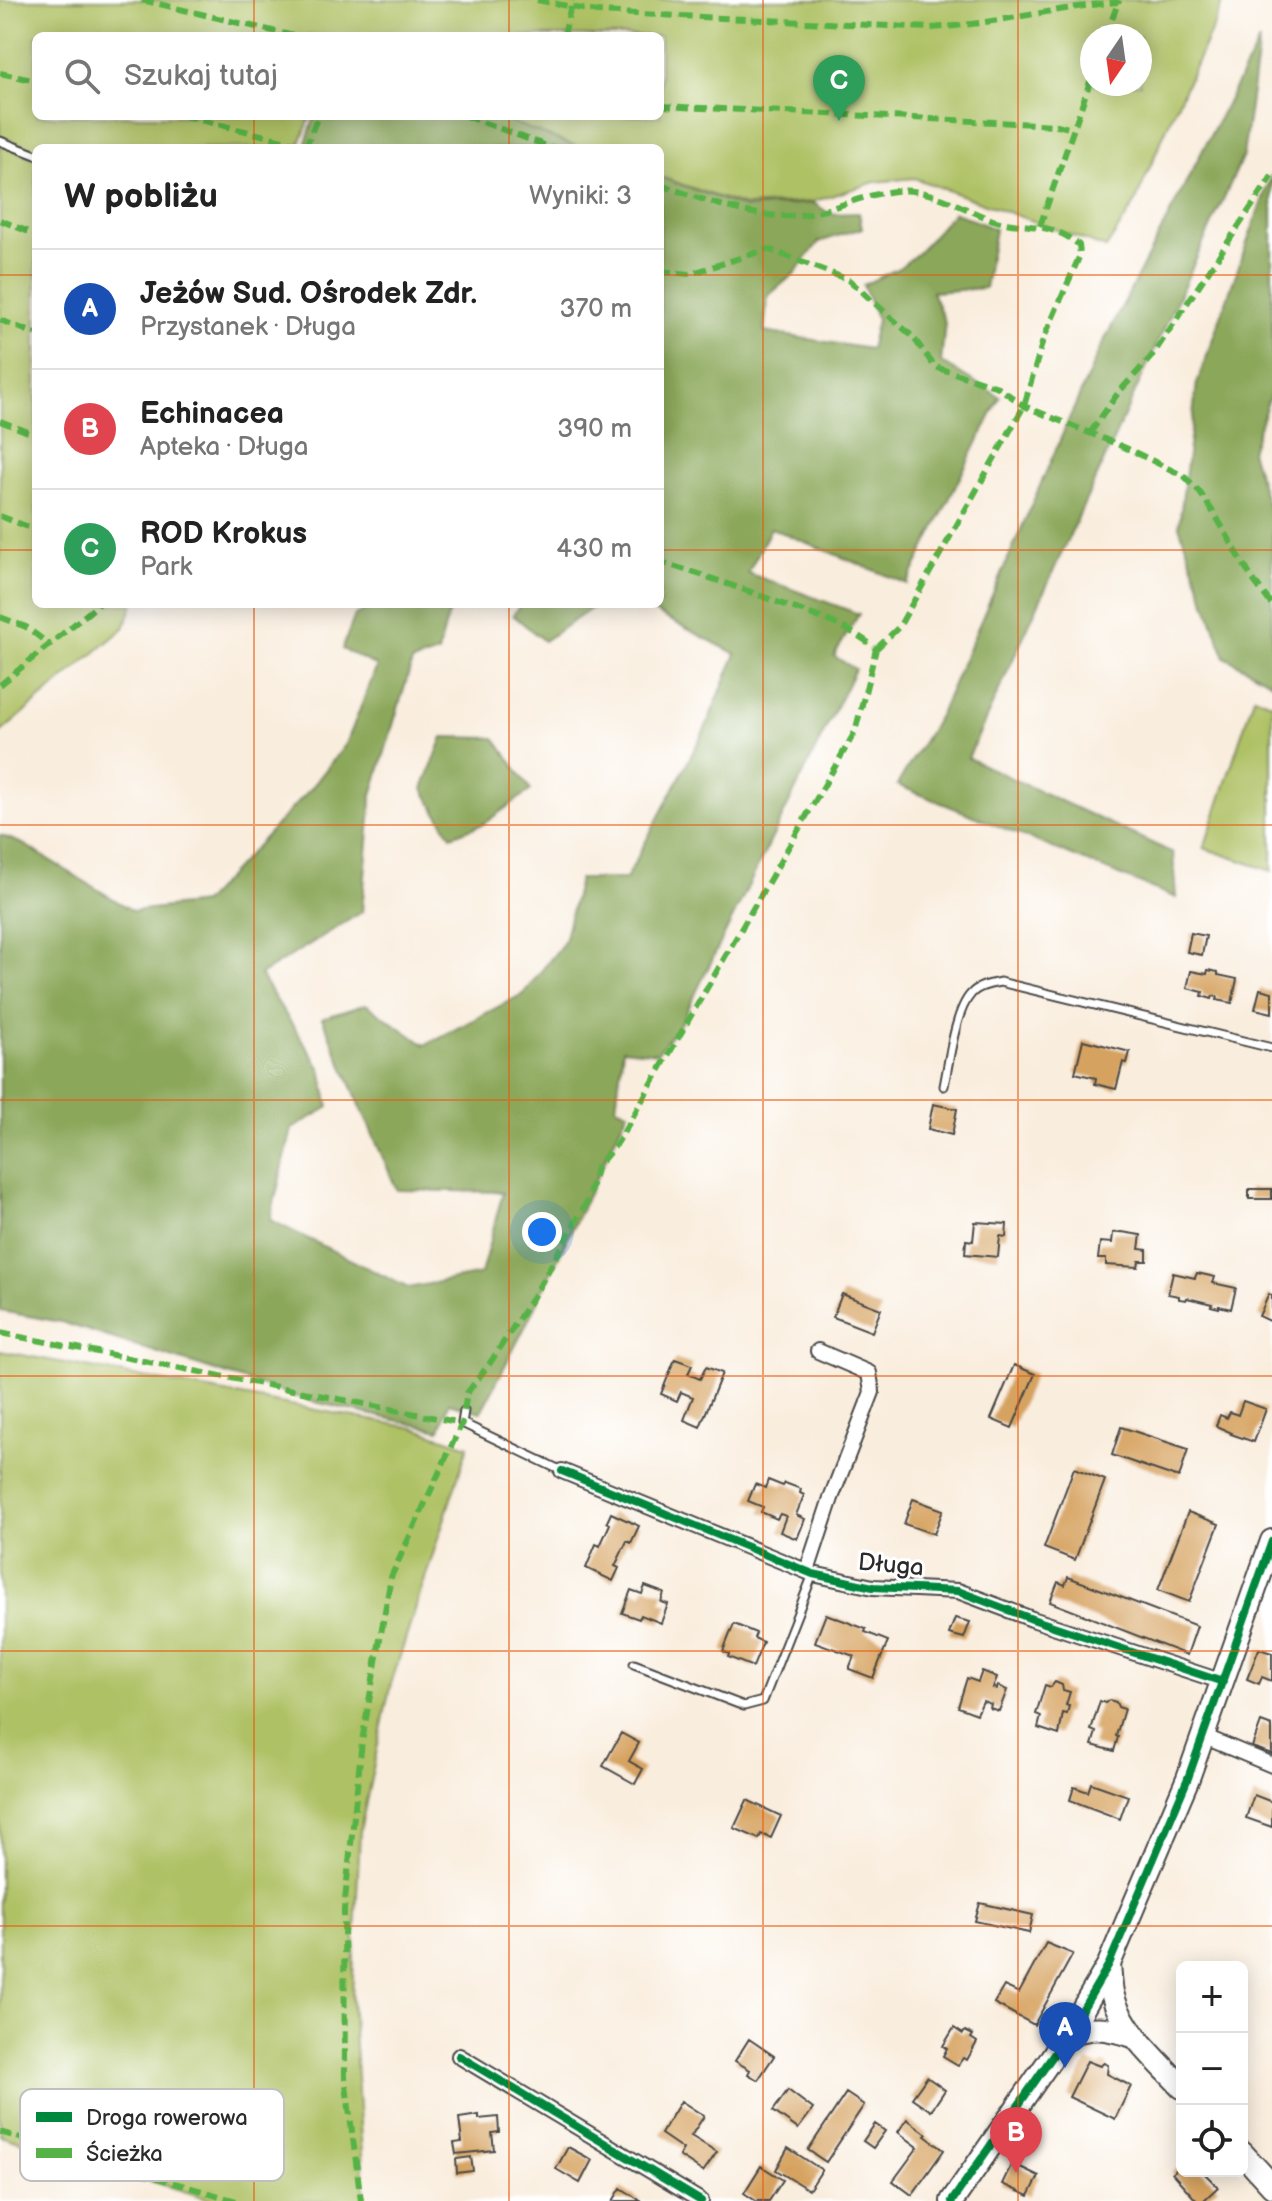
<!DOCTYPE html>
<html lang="pl">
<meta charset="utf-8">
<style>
body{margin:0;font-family:"Balsamiq Sans",sans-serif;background:#f6f6f6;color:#222}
.controls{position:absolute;right:24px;bottom:24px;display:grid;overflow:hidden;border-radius:12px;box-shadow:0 4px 20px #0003}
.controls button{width:72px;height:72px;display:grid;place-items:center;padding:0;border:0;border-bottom:2px solid #e0e0e0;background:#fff;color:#222;font:40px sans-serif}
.compass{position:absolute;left:1080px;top:24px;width:72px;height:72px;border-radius:50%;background:#fff;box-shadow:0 4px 20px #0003;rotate:193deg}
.you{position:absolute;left:542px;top:1232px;width:28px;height:28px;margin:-20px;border:6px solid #fff;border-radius:50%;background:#1a73e8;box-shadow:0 0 0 12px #1a73e833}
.badge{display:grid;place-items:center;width:52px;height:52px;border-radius:50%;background:#1a73e8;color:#fff;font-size:26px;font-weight:700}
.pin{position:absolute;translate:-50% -66px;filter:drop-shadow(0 2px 4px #0008)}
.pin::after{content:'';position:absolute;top:42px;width:28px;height:24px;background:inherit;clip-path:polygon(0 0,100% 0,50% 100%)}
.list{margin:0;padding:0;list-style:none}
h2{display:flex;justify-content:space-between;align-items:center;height:104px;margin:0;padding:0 32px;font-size:34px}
h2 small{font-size:26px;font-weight:400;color:#767676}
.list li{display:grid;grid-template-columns:52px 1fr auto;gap:24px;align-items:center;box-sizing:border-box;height:120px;padding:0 32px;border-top:2px solid #e0e0e0}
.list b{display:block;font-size:30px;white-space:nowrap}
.list p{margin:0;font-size:26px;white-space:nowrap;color:#767676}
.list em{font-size:26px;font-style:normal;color:#767676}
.icon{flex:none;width:44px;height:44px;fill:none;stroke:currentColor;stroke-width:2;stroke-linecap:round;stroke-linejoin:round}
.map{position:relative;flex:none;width:1272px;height:2201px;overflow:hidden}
.search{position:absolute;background:#fff;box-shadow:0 4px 20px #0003;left:32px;top:32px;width:632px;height:88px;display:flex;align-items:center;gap:20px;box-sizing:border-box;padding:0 28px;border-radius:12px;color:#767676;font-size:30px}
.panel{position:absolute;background:#fff;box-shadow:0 4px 20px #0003;left:32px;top:144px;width:632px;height:464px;border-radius:12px}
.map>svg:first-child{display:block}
</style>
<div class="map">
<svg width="1272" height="2201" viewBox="0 0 1272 2201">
<rect width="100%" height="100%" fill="#fff"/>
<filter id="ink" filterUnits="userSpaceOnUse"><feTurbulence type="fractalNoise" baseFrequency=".0125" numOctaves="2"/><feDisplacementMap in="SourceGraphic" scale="16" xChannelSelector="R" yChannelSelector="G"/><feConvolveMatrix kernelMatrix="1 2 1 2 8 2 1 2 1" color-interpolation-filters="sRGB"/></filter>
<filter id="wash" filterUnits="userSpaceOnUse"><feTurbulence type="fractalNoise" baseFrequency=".006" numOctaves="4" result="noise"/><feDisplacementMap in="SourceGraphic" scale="32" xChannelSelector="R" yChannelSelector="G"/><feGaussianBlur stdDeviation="1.8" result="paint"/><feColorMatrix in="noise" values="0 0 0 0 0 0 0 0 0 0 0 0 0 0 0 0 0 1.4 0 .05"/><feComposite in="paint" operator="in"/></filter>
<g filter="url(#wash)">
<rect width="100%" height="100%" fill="#f9eddd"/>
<path fill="#afc165" stroke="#6d7648" stroke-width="2" fill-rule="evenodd" d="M0,0H1223L1215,23L1167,127L1134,205L1106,248L914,178L875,182L812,202L745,206L660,177V148H578L495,116H660V36H36V116H311L298,148H36V150L0,136ZM1092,36H1140V84H1092Z
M0,145L36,159V604H133L124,628L0,733Z
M1254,697L1272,703V871L1204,848Z
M0,1351L414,1428L468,1446L390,1687L360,1831L352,1999L365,2201H216L0,2135Z"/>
<path fill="#8ba75a" stroke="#5b6942" stroke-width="2" d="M1259,41L1243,156L968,758L1173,853L1176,898L897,785L940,714L1099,351Z
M315,116H494L581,148H304Z
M1272,173V389L1251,451L1272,520V683L1225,657L1179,526L1197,383Z
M660,177L745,208L814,203L830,214L859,213L862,228L819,242L795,273L768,296L764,332L870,349L877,320L863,285L899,268L918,253L954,212L995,229L985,288L932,292L945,322L941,362L1000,397L907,584L771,528L748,573L859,614L834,656L855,669L682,1021L657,1053L623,1049L616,1107L628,1112L524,1329L481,1412L449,1403L440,1430L310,1401L61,1322L0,1311V835L23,844L133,911L203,903L312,787L346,744L377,666L342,649L355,615L381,604H451L438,653L412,662L372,795L362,912L260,975L321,1069L329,1107L292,1129L270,1220L408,1288L481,1274L503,1192L397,1190L322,1018L366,1004L425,1045L523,994L564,942L579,879H626L705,729L736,654L639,604H660Z
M521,604H598L544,641L513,615Z
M443,737L495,738L531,790L483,824L451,836L423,789Z"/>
<g id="blocks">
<path fill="#d6a25f" d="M1191,933L1206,936L1202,955L1187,952Z
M1208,970L1218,972V975L1237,979L1232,1003L1217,1000L1218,997L1213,996L1212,999L1202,996L1203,992L1187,988L1191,971L1207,974Z
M1260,989L1272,992V1013L1255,1009Z
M1083,1040L1130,1052L1127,1063L1123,1062L1116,1089L1095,1084L1096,1078L1075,1073Z
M933,1104L957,1109L952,1135L928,1129Z
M1249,1189H1272V1199H1249Z
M975,1222L1007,1224L1006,1237L1000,1236L998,1257L965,1254L966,1240L973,1241Z
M1122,1232L1141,1235L1139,1249L1147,1250V1261H1139L1138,1267L1106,1265V1259H1098L1100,1242L1112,1243L1113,1233Z
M1173,1273L1195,1278L1197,1273L1215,1277L1213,1283L1236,1288L1231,1309L1219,1306V1308L1211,1306L1212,1304L1187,1298L1186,1300L1179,1299V1296L1168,1294Z
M842,1294L881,1309L872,1332L833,1317Z
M1269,1294L1272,1296V1322L1259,1316Z
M675,1359L692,1365L688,1374L700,1379L706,1367L722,1373L700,1427L684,1420L693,1397L681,1392L677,1401L661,1394Z
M1014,1365L1035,1374L1012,1428L991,1419Z
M1243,1401L1266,1409L1254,1442L1231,1434L1232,1433L1216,1426L1220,1415L1227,1418L1230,1412L1238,1415Z
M1121,1427L1188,1449L1179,1478L1112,1455Z
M1074,1468L1105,1480L1075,1560L1044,1548Z
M768,1480L783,1486L785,1483L801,1489L800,1493L804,1495L796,1515L805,1519L797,1539L780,1532L786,1516L780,1514L777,1519L761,1512L763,1507L748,1501L755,1484L765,1488Z
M913,1499L943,1510L934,1534L904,1524Z
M1188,1512L1219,1524L1189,1602L1158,1590Z
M611,1513L639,1526L631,1543L627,1541L615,1566L619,1568L613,1581L586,1568L596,1544L600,1546L610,1524L607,1522Z
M1068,1577L1197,1626L1187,1655L1050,1602L1058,1582L1065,1585Z
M645,1586L664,1593L661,1602L668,1604L661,1623L641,1615L639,1619L622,1613L631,1590L642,1594Z
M826,1614L866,1629L865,1632L888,1641L873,1678L849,1669L854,1656L815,1642Z
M955,1618L970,1622L964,1638L949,1634Z
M734,1624L756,1633L754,1638L763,1642L753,1667L728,1657L729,1654L723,1651Z
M1259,1649L1272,1653V1681L1262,1677L1259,1684L1247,1679Z
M982,1671L997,1677L993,1688L997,1689L998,1686L1007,1690L999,1711L990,1708L991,1704L983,1701L977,1714L958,1707L967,1678L978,1682Z
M1055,1682L1062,1685L1063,1690L1070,1692L1066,1705L1069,1706L1067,1714L1063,1713L1059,1735L1038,1728L1041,1716L1036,1714L1045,1685L1051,1687Z
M1109,1700L1116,1702L1118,1707L1124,1709L1116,1736L1118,1737L1114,1751L1092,1745L1096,1732L1091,1730L1100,1701L1105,1703Z
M1261,1722L1272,1726V1754L1252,1747Z
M621,1733L639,1743L629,1761L643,1769L635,1784L603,1766Z
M1091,1783L1128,1796L1120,1819L1070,1800L1074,1787L1088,1792Z
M1254,1795L1272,1802V1827L1246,1818Z
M747,1800L781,1816L771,1838L761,1834L759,1839L734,1828Z
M980,1903L1033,1915L1029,1933L975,1921Z
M1046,1943L1073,1954L1034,2025L994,2003L1004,1986L1019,1993Z
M954,2028L963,2034L965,2031L973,2035L971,2038L977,2042L967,2060L963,2058L958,2065L943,2056L947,2049L943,2046Z
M749,2039L774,2056L758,2080L748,2074L750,2070L735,2061Z
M1087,2061L1100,2066L1104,2063L1108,2065L1107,2074L1131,2086L1115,2119L1069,2097Z
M927,2077L945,2090L931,2111L912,2098Z
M788,2090L813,2109L798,2129L773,2111Z
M846,2093L864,2105L826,2162L808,2150Z
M681,2101L704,2116L691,2136L717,2152L703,2172L679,2156L683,2149L661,2134Z
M479,2115V2119L498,2117L499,2132L492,2133L494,2150L456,2154L454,2143L462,2142L459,2118Z
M907,2119L927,2134L925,2136L944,2150L912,2195L893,2181L918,2147L898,2132Z
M875,2124L885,2131L873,2148L863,2141Z
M568,2147L592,2160L580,2183L556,2169Z
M788,2148L822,2170L809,2190L776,2170Z
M471,2157L473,2171L457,2173L456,2159Z
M1012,2163L1039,2176L1029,2196L1002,2184Z
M1182,2164V2171H1202L1218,2187L1203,2201H1197L1172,2173Z
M761,2166L783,2180L769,2201H756L744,2193Z
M621,2188L641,2201H613Z"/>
</g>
</g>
<g filter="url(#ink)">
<use href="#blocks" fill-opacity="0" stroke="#4a4846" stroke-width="2"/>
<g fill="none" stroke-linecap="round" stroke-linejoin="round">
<defs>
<path id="lane" d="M0,141L36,155
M944,1086C949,1062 955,1011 971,994C978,986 990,984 1000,982L1272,1048
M464,1411L462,1423L562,1471
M634,1664L744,1706L763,1701L813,1574"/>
<path id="street" d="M562,1471L813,1574L873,1587L958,1591L1032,1619L1223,1682
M807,1571L831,1498L872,1392L869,1373L818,1351
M1203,1736L1272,1765
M459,2056L701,2201"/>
<path id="secondary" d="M1109,1964C1110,1974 1110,1986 1113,1996C1121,2029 1159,2062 1182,2087
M1068,2034C1097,2025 1108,2028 1136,2037
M1242,2153L1272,2186
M952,2201L1068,2034L1109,1964L1188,1778L1272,1541"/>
</defs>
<use href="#lane" stroke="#4a4846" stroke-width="11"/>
<use href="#street" stroke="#4a4846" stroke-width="18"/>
<use href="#secondary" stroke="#4a4846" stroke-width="26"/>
<use href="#lane" stroke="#fff" stroke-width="7"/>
<use href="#street" stroke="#fff" stroke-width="14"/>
<use href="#secondary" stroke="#fff" stroke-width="22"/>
<path stroke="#56b246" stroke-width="6" stroke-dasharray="12 6" stroke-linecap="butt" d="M142,0L294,36
M537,0L597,12L931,28C994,24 1055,8 1118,2
M564,36L572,0
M1106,36L1119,0
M0,73L36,81
M660,106L1057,125L1073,129
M184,116L307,146
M466,116L552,148
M305,148L318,116
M660,185C701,198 739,215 783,216C823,217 857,195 895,191C932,187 961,209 993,220C1026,230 1049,220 1079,245L1080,255L1043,340L1024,406L899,627L876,649
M0,220L36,235
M1040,226L1092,76
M660,271L690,274L768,249L849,280L913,337L935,367L998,387L1024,406L1126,448L1184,476L1199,491L1217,518L1251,577L1272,605
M0,320L36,334
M0,421L36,435
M1090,433L1118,393L1152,356L1272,176
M0,516L36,530
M0,617L26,627L50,645
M0,685L99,604
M0,1333L462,1423L391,1577L362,1741L344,1910L345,2077L361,2201
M464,1411L467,1393L490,1363L536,1292L588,1200L596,1168L618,1142L855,732L876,649C853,628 818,617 788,606C746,590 703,575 660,562
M0,2132L236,2201"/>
<defs>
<path id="cycleway" d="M562,1471L813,1574L873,1587L958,1591L1032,1619L1223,1682
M459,2056L701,2201
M952,2201L1068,2034L1109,1964L1188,1778L1272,1541"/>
</defs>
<use href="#cycleway" stroke="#fff" stroke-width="13"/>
<use href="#cycleway" stroke="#00873e" stroke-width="8"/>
</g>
</g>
<path fill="none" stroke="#e8590c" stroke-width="2" stroke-opacity="0.55" d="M254,0V36M509,0V36M763,0V2201M1018,0V2201M254,116V148M509,116V148M0,275H36M660,275H1272M0,550H36M660,550H1272M254,604V2201M509,604V2201M0,825H1272M0,1100H1272M0,1376H1272M0,1651H1272M0,1926H1272"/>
<g text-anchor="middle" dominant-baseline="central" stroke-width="6" stroke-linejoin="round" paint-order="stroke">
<g font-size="24" fill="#2b2b2b" stroke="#fff">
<text transform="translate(891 1565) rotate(5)">Długa</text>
</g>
</g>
<rect x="20" y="2089" width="264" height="92" rx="12" fill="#fff" stroke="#bfbfbf" stroke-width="2"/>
<rect x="36" y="2112" width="36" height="10" fill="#00873e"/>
<rect x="36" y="2148" width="36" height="10" fill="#56b246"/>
<g font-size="22" fill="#2b2b2b">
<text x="86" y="2125">Droga rowerowa</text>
<text x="86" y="2161">Ścieżka</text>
</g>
</svg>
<div class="controls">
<button>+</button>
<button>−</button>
<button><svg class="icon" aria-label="locate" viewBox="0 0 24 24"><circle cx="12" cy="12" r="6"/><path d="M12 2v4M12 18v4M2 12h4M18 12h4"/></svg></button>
</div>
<svg class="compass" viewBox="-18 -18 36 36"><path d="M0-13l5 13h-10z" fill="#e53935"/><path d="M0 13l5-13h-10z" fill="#767676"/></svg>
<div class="you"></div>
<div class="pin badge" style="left:1065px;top:2068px;background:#1a4fb4">A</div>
<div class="pin badge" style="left:1016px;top:2173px;background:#e0444e">B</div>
<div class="pin badge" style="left:839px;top:121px;background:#2e9e5b">C</div>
<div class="search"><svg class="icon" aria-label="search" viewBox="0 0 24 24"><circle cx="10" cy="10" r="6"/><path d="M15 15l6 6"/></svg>Szukaj tutaj</div>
<section class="panel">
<h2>W pobliżu<small>Wyniki: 3</small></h2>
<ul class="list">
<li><span class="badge" style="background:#1a4fb4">A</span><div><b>Jeżów Sud. Ośrodek Zdr.</b><p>Przystanek · Długa</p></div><em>370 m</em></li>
<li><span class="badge" style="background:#e0444e">B</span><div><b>Echinacea</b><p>Apteka · Długa</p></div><em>390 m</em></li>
<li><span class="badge" style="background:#2e9e5b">C</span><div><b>ROD Krokus</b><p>Park</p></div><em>430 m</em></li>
</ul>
</section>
</div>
